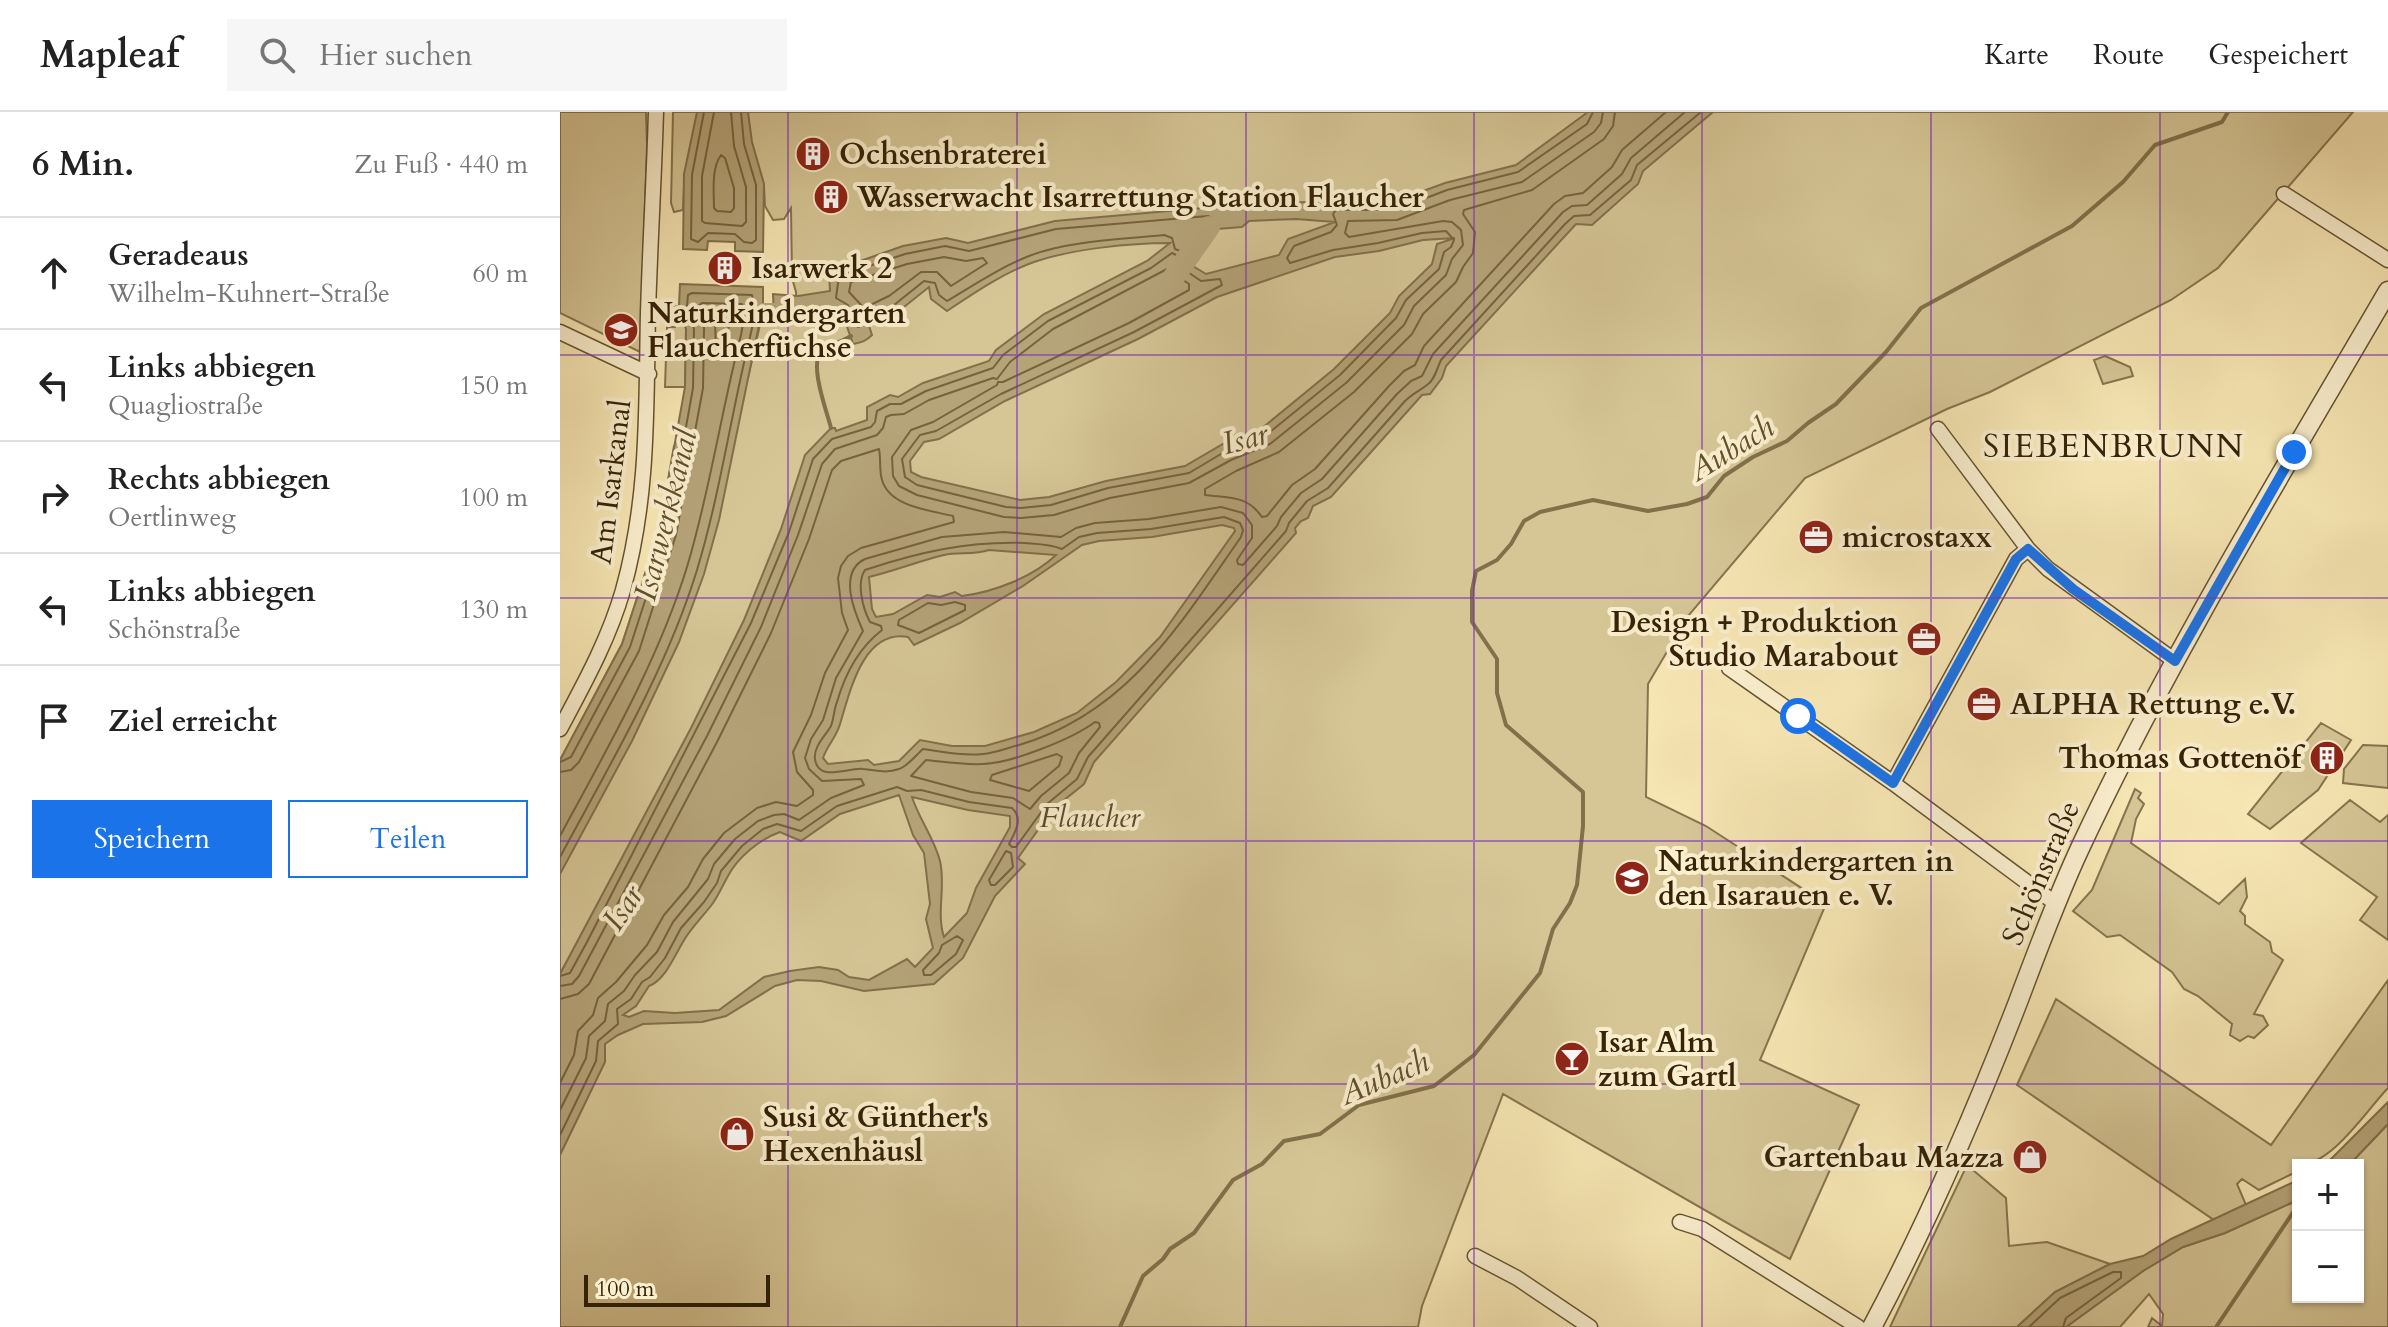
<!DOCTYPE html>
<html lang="de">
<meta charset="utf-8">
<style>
body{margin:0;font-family:Cardo,serif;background:#f6f6f6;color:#222}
.controls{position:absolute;right:24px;bottom:24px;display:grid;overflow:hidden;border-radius:0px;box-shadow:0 2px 6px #0004}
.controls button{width:72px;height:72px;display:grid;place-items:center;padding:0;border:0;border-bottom:2px solid #e0e0e0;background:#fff;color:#222;font:40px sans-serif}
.scale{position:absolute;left:24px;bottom:20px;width:186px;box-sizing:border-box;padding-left:8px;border:4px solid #362205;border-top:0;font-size:22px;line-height:28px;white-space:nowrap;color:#362205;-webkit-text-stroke:6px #faefce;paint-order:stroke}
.stop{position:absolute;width:24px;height:24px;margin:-18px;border:6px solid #1a73e8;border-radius:50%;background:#fff}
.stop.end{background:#1a73e8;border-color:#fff;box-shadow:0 2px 8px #0008}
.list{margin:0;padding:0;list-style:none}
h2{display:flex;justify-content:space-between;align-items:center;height:104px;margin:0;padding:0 32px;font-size:34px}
h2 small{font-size:26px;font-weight:400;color:#767676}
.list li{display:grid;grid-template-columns:52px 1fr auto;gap:24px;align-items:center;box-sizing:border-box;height:112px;padding:0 32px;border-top:2px solid #e0e0e0}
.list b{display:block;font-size:30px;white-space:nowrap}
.list p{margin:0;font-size:26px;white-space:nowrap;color:#767676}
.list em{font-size:26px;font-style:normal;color:#767676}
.actions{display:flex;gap:16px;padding:24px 32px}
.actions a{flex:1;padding:18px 0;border:2px solid #1a73e8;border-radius:0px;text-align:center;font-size:28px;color:#1a73e8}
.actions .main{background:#1a73e8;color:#fff}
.icon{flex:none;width:44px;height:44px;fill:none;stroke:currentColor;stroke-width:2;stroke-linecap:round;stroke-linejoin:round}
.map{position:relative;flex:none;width:1828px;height:1215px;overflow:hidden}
header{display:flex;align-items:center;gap:48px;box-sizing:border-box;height:112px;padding:0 40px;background:#fff;border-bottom:2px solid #e0e0e0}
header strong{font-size:38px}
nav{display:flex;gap:44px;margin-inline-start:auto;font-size:28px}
.search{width:560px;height:72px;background:#f6f6f6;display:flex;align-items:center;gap:20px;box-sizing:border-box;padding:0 28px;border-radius:0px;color:#767676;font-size:30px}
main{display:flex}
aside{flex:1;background:#fff}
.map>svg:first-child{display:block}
</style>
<header>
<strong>Mapleaf</strong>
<div class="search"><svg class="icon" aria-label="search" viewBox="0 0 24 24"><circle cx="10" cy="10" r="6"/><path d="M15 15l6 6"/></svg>Hier suchen</div>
<nav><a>Karte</a><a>Route</a><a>Gespeichert</a></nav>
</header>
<main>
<aside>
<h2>6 Min.<small>Zu Fuß · 440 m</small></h2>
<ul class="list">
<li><svg class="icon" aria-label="ahead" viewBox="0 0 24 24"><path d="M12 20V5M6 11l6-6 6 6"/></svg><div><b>Geradeaus</b><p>Wilhelm-Kuhnert-Straße</p></div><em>60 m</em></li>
<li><svg class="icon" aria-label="left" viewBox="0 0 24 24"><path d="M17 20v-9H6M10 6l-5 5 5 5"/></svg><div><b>Links abbiegen</b><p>Quagliostraße</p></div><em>150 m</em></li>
<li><svg class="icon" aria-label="right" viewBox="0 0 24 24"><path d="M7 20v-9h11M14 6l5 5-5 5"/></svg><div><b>Rechts abbiegen</b><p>Oertlinweg</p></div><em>100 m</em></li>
<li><svg class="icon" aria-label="left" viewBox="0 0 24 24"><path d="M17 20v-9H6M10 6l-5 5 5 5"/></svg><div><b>Links abbiegen</b><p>Schönstraße</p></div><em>130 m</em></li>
<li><svg class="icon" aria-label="arrive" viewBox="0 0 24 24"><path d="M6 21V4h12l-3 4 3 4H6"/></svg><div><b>Ziel erreicht</b></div></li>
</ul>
<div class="actions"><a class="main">Speichern</a><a>Teilen</a></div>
</aside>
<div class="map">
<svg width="1828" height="1215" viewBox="0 0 1828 1215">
<rect width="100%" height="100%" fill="#f7e7b4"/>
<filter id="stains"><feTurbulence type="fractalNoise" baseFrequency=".0025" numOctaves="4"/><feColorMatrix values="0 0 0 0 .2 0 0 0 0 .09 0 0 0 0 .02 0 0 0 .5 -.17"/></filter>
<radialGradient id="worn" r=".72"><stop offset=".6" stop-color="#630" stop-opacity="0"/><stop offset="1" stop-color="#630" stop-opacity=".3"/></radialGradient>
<path fill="#d6c696" stroke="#86744e" stroke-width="2" d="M0,0H86L87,33L80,240L0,201Z
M113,0H1793L1658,156L1611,188L1430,280L1387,297L1245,366L1128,504L1088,572L1086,685L1146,714L1266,792L1200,948L1299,993L1230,1147L943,982L862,1194L858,1215H0V648L62,532L99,419L114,334L188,266L201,208L237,205L236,180L232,166L231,96L224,107L213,108L205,94L204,75L124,74L123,98L114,100L111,91Z
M108,194H119L126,217L125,275H105L107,215H115L116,204H107Z
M1545,244L1570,255L1573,264L1543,272L1534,248Z
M1761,611L1791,628L1758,678L1710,717L1688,702Z
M1803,633L1828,634V676L1783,671L1784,657Z
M1575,677L1581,681L1578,686L1584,692L1576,707L1571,731L1659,792L1685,767L1687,785L1680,799L1685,804V812L1710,830L1712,840L1723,848L1694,902L1703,904L1708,913L1694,926L1688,924L1680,929L1670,923L1672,912L1638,884L1624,877L1612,860L1560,823L1547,825L1513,799L1532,778Z
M1790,688L1820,710L1828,703V828L1800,808L1817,785L1741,731Z
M1828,868V976C1805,1000 1772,1053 1738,1053V1059L1699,1078L1682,1067L1677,1072L1686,1093L1654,1108L1457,973L1496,887L1711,1033Z
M1828,1012V1215H1588L1592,1206L1602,1214L1603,1202L1589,1182L1560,1215H1506L1583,1159L1623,1135L1665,1121L1738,1088V1185H1798V1053H1789Z
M1407,1053L1446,1086L1449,1134L1487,1130L1550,1152L1495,1180L1457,1215H1330Z"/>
<path fill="#b5a478" stroke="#82704a" stroke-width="2" fill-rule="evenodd" d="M137,0H188L192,30L204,72L203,140L175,139V130L148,129L147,138L123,137L124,62Z
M1028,0H1153L1083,59L1078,72L1032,113L1016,112L886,254L882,266L870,282L862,283L771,385L753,394L748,406L741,409L735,416L736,421L534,650L524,672L493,697L458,746L465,752L435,784L403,846L374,872L304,879L261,869L237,868L215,874L166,904L142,910L83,912L58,923L45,932V950L0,1043V862L131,616L184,508L221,417L245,343L271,316H275L276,319L307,308V295L330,283L338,285L363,271L429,249L436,238L484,202L587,149L610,131C570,131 512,137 474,150C443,161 414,181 387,199L371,187L369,175L339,199L309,214L312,223C305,230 301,230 293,232L282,200L286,196L214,205L213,182L238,184L270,179L269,160L343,134L386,126L408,131L495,109L666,94L746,90H833L885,71L956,53ZM736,107L775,110L728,127L719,143L646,162L623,148L648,122L657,117L682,115L689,109ZM895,126L877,132L872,152L839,184L830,201L774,257L701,317L663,332L625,354L546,369L489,385L460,388L361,365L351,360L350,349L364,330L379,327L445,289L578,227L657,185L775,145L819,139L863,128ZM662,413L674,416L675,419L600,525L556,570L517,601L474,620L425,634H392L360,628L339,649L314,653L308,648L268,652L263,646C267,634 277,624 280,612C290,580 303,517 348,525L354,533L400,511L463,474L522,433L539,429L592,425ZM429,438L496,443C473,465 434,480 402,484L395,480L380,485L367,483L333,502L316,505L312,497L309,465C334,459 359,449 384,443C399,440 415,443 429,438ZM339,683L353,723L364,741L370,792L366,807L373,836L355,855L347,847L309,868L289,865L278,858L259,855L230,859L204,865L159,898L115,901L84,899L69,905L63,903L76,894L89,874C106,868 116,840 126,825C133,814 145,802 153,791C159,782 163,773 168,764C178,745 200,727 220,720L241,729L280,702ZM352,685L408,698L450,704V715L416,776L407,801L384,825C376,802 386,774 380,749C374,726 359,707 352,685Z
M120,172L203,175V208H200L159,408L144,462L119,530L72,629L0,762V648L62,532L99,419L125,275L126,217L119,194Z
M1828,990V1012L1789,1053H1765Z
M1738,1068V1088L1665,1121L1623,1135L1583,1159L1506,1215H1457L1495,1180L1550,1152L1583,1144L1611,1127Z"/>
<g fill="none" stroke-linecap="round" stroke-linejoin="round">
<path stroke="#76633e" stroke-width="2" d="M144,0L132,63L131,127L138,130L148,121L175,122L184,130L192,131L196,128V73L184,32L181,0
M154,0L142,64V109L145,111L182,114L186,110V75L174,34L171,0
M1055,0L1053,14L1044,27L972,78L904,98L903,102L915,120L913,141L903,155L896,170L863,202L852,222L794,280L719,340L676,359L645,377V383C668,386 687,383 702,405L707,404L732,373L755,357L829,274L844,259L855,253L864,234L994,92L1005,84L1023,81L1052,55L1062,38L1106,0
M161,43L165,46L174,76V96L171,100L157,99L154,96C154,79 151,57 161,43Z
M648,104L652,106V110L642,116L620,139L615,137L612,126L604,123C564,127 506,129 469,144C439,156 414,173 387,189L379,183L375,171L364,169L334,193L305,207L299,215L294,213L288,193L276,186L279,164L345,142L385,134L409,139L496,117Z
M384,145L406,149L423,146L427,151L391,174L377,160H361L329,184L304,196L289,180L291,170L347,152Z
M158,204H168L170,207L164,242L160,245L156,241L155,207Z
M664,405L680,411L683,418L681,425C620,512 568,601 459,633C447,636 435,641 423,642C403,644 383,640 363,637C356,643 348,654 339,657C324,662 317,658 303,657C289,655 258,671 255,647C253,635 266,623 271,614C274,606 274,597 277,590C285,562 300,535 322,518L321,514L310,510C303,497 296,471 305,458C359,440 408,429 465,431C477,432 490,432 502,437L519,425L537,421L591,417Z
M395,490L405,493V498L359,521L338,513L339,508L368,491L381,493Z
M535,610L539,611L540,615L519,641L509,661L481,684L470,697L453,686L411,680L351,664L366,648C385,650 403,653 423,652C452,651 512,627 535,610Z
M497,642L502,645L499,654L469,679L430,668L432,663Z
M0,650L11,645L70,535L107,421L133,276L134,217L127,194L128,183L132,181L192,183L195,202L190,225C171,302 160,382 137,458C106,559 50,652 0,745
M0,660L11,658L19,650L79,539L116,423L143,276L144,216L138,194L142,191L182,192L185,200L181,223C161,300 150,379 127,455C98,549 47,637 0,724
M446,739L451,741L453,755L435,773H431L429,768Z
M397,824L403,828L396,842L371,863H364L363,858L379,841L382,833Z
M0,864L10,861L27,830L191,511L229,420L253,347L272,327L311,315L315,310L317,299L330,292H341L366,279L433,256L443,243L488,209L591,156L612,141L616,143L619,154L641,169L660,167L662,173L574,220L441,282L376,319L360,323L342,347L345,365L357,373L446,395L461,396L491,393L548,376L629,361L666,339L705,324L780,263L836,206L846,188L879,157L884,140L891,135L894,128L886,119L862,121L818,131L773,138L730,151L727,146L734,134L771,120L777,113L773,102L776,98H835L887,78L958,60L1027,12L1033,0
M0,874L12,872L19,864L147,624L201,515L238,423L262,352L275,337L317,323L323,316L326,305L331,303L344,302L369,288L433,266L437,267L450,250L493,217L607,157L629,172V178L569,211L443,270H438L437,273L373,310L351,318L332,345L333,364L339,374L357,383L444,405L461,406L494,403L550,386L629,371L671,348L710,332L786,271L844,213L854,194L886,163L892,147L903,133L901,118L892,110L883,109L789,125L785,121L788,109L837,108L890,88L962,70L1034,20L1041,11L1043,0
M0,887L18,882L29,872L157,630L211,521L249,427L272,358L281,349L319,337C321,346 319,358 322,368C330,395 369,398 393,404L394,410L301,436L288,444L281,454L278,466L282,501L288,518L265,561L251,603L233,640L237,660L253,678V683L237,694L216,690L197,696L164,721L143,747L128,775L104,803L87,833L56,870L38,886L33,903L18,919L14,943L0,971
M0,998L26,946L29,924L45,909L48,892L64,879L75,863L97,840L113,810L148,767L154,752L175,727L198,709L214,703L224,702L239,708L271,686L304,673L301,667L262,669L249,657L245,646L251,627L263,608L276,566L303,519C294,499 278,460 305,447L382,425L444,420L501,425L516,416L535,411L589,407L661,395L683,401L692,413V426L677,448L678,452L683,453L717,414L721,405L741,381L762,367L837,282L851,269L862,264L873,242L1003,100L1012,94L1027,93L1062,62L1071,46L1125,0
M0,1023L36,949L38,929L58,912L57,897L71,887L82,870L90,865L105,846L121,816L144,790L157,771L161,759L182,734L203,717L217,712L241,719L277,694L337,675L347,679L361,678L409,690L452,696C464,707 455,720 449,732L452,735H456L487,692L517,667L528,645L726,419L729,411L747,389L768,376L845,289C852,282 859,279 867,273C875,268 877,256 881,248L1005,112L1014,104L1030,103L1071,68L1077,53L1141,0
M1469,1215L1500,1186L1553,1160H1561V1166L1506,1206L1503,1215"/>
<path stroke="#82704a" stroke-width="4" d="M271,316C267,300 248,250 262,239C270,232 282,230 291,224
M560,1215L583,1164L603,1147L610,1137L634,1121L673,1068L702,1052L724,1029L760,1022L799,993L874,974L914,943L980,861L993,817L1010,791L1017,773L1023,714V680L946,613L937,581V547L912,510V479L916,459L937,448L951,432L964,409L980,400L1033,388L1088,399L1127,392L1147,385L1164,364L1193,345L1227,329L1248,311L1276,292L1326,240L1361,196L1512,114L1563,70L1595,33L1662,10L1668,0
M1656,1215L1738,1093"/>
<path stroke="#b5a478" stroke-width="14" d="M185,205L203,198H231"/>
<path stroke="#b5a478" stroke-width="22" d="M609,172L649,115"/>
<defs>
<path id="minor" d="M1724,82L1828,148
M0,220L89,262
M1378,317L1468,437L1488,457L1615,549
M1169,556L1333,671L1495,791
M0,617C24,572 49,527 63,478C89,385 86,296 88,201C90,134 94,67 96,0
M1333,671L1456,447L1468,437
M1120,1110L1142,1117L1298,1215
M915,1144L957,1166L1030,1215"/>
<path id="tertiary" d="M1312,1215C1368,1110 1415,1001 1458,890C1478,837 1497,785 1521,734C1611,542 1722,361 1828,179"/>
</defs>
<use href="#minor" stroke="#665331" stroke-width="17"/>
<use href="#tertiary" stroke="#665331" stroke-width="21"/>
<use href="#minor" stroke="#faefce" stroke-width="14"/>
<use href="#tertiary" stroke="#faefce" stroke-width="18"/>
</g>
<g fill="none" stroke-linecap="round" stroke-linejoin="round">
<path stroke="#1a73e8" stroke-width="10" d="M1238,604L1333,671L1456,447L1468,437L1513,477L1615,549L1734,340"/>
</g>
<path fill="none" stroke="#7b2cbf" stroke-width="2" stroke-opacity="0.55" d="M228,0V1215M457,0V1215M686,0V1215M914,0V1215M1142,0V1215M1371,0V1215M1600,0V1215M0,243H1828M0,486H1828M0,729H1828M0,972H1828"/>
<defs>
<symbol id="building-disc" viewBox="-11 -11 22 22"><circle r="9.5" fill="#8f2418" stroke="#faefce"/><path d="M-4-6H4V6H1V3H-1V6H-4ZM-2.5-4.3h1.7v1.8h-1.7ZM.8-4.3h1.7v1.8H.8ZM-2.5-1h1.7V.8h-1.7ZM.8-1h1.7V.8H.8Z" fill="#fff"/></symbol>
<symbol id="school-disc" viewBox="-11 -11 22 22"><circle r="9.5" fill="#8f2418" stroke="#faefce"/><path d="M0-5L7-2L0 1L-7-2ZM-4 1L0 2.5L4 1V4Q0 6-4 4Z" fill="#fff"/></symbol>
<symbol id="office-disc" viewBox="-11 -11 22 22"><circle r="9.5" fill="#8f2418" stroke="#faefce"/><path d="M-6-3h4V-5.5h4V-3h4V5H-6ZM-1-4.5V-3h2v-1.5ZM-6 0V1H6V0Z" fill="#fff"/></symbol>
<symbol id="bar-disc" viewBox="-11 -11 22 22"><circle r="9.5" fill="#8f2418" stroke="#faefce"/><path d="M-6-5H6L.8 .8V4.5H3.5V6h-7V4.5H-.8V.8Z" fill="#fff"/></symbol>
<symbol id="shop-disc" viewBox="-11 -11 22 22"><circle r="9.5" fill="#8f2418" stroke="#faefce"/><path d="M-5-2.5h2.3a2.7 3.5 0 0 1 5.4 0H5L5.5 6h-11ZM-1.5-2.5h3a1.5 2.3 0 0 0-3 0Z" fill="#fff"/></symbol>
</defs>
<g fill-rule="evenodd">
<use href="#building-disc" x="233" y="22" width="40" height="40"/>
<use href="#building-disc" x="251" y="65" width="40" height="40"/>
<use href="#building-disc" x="145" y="136" width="40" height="40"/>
<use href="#school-disc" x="41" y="198" width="40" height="40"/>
<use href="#office-disc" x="1236" y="405" width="40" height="40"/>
<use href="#office-disc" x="1344" y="507" width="40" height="40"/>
<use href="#office-disc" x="1404" y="572" width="40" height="40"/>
<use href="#building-disc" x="1747" y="626" width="40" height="40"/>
<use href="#school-disc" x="1052" y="746" width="40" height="40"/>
<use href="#bar-disc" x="992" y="927" width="40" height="40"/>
<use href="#shop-disc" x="157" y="1002" width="40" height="40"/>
<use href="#shop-disc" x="1450" y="1025" width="40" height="40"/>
</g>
<g text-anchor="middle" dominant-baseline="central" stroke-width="8" stroke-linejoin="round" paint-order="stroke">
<g font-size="30" font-weight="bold" fill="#362205" stroke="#faefce" text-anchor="start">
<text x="279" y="42">Ochsenbraterei</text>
<text x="297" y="85">Wasserwacht Isarrettung Station Flaucher</text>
<text x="191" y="156">Isarwerk 2</text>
<text x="87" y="201">Naturkindergarten<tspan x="87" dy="34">Flaucherfüchse</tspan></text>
<text x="1282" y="425">microstaxx</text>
<text x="1338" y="510" text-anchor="end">Design + Produktion<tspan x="1338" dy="34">Studio Marabout</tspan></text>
<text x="1450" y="592">ALPHA Rettung e.V.</text>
<text x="1741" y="646" text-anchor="end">Thomas Gottenöf</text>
<text x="1098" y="749">Naturkindergarten in<tspan x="1098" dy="34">den Isarauen e. V.</tspan></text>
<text x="1038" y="930">Isar Alm<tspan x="1038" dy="34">zum Gartl</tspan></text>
<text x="203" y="1005">Susi &amp; Günther's<tspan x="203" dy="34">Hexenhäusl</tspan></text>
<text x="1444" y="1045" text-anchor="end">Gartenbau Mazza</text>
</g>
<g font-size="30" fill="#362205" stroke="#faefce">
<text transform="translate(51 370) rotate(-83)">Am Isarkanal</text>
<text transform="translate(1481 761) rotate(-67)">Schönstraße</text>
</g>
<g font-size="30" font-style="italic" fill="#5e4b29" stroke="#faefce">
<text x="530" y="705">Flaucher</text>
</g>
<g font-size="32" font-style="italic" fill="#62502d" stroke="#faefce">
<text transform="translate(685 327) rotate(-15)">Isar</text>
<text transform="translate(1171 337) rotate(-32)">Aubach</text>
<text transform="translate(106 403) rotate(-76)">Isarwerkkanal</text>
<text transform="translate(63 796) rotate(-57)">Isar</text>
<text transform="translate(824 966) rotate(-23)">Aubach</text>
</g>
<g font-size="32" letter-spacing="2" fill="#362205" stroke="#faefce">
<text x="1554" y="335">SIEBENBRUNN</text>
</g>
</g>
<rect width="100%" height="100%" filter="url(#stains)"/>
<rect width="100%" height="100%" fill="url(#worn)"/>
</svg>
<div class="controls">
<button>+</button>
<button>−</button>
</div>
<div class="scale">100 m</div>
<div class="stop" style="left:1238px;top:604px"></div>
<div class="stop end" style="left:1734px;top:340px"></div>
</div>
</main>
